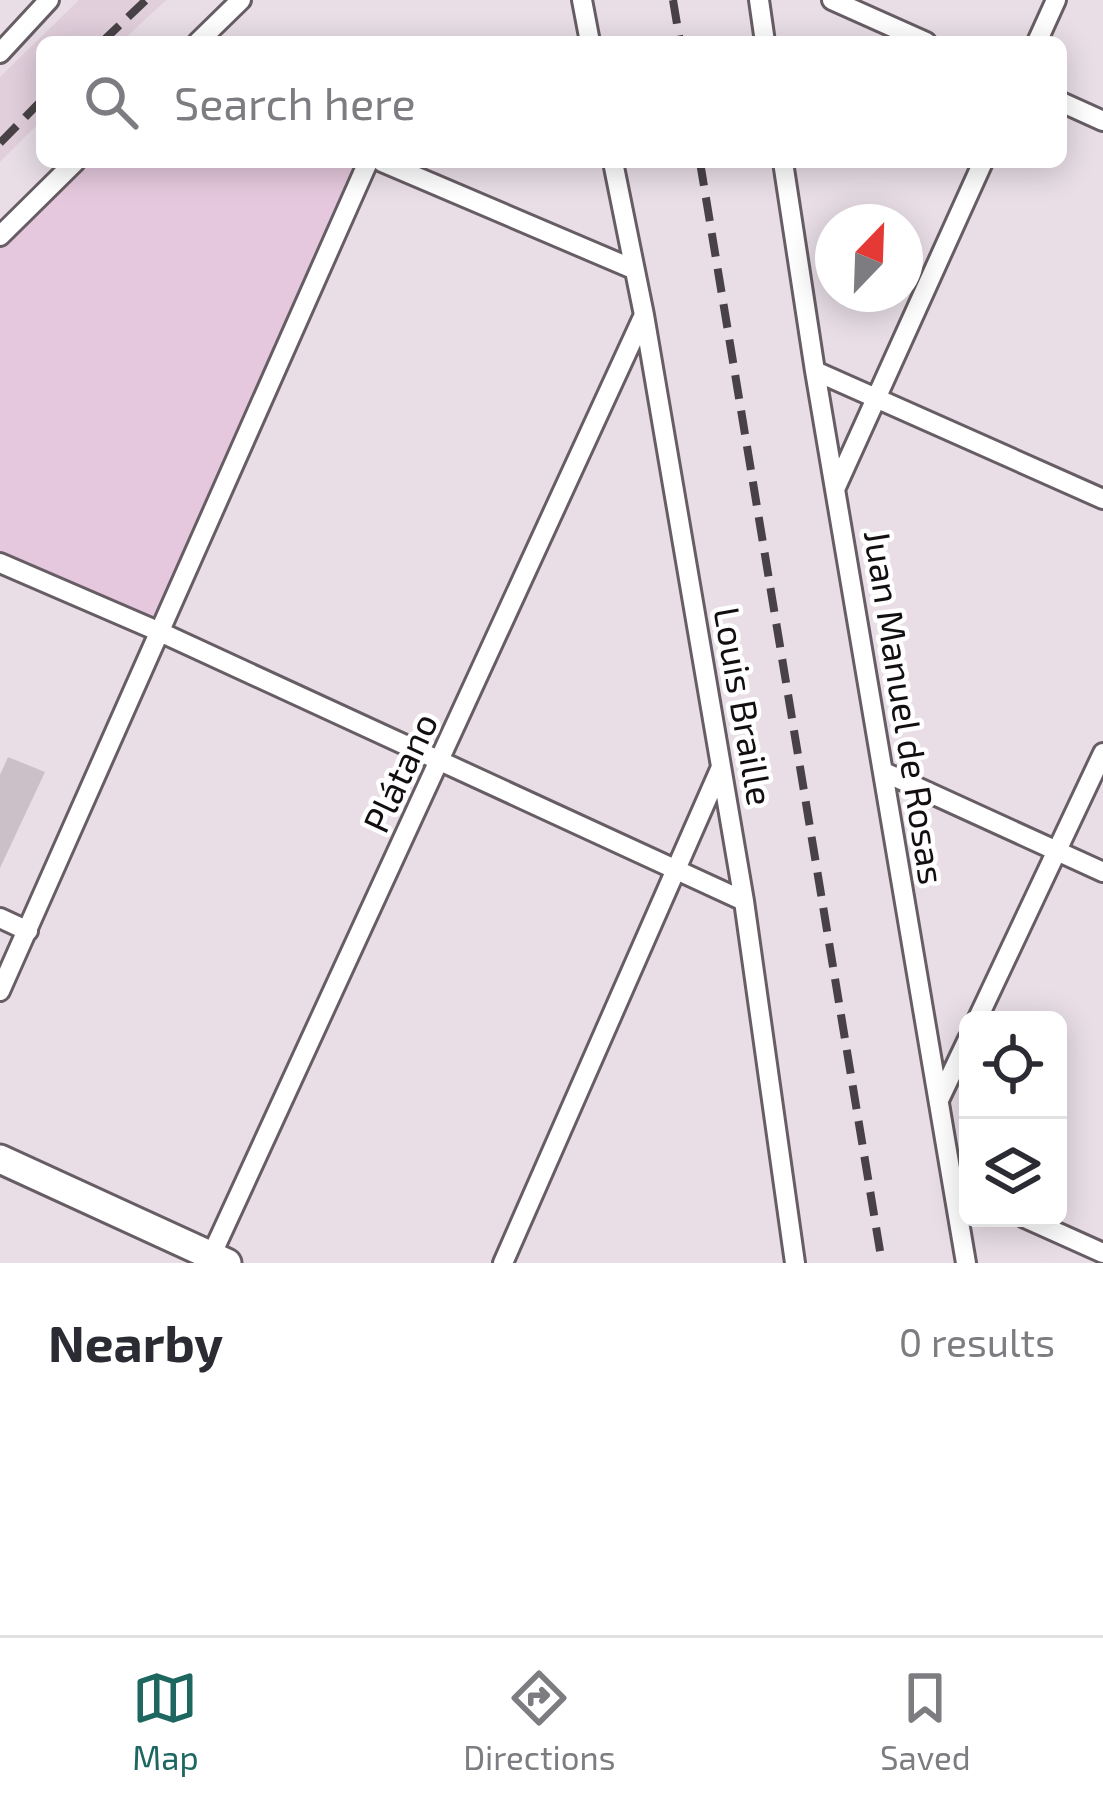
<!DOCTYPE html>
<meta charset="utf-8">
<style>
body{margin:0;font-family:"Exo 2",sans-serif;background:#f7f7f7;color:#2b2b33}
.controls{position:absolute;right:36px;bottom:36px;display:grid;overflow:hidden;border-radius:18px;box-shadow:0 6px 30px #0003}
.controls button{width:108px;height:108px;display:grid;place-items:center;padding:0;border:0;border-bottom:3px solid #e1e1e2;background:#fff;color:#2b2b33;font:60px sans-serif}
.compass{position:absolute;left:815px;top:204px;width:108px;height:108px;border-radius:50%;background:#fff;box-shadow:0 6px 30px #0003;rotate:23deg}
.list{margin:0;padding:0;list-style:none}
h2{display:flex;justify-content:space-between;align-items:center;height:156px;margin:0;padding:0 48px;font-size:51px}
h2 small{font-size:39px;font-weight:400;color:#7c7c81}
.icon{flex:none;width:66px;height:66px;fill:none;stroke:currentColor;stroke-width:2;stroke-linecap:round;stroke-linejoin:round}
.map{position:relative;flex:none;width:1103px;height:1263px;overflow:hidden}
.search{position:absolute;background:#fff;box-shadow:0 6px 30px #0003;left:36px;right:36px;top:36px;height:132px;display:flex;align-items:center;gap:30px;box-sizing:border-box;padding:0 42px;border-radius:18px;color:#7c7c81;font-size:45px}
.sheet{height:372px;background:#fff}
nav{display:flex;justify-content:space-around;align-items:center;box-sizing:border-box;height:168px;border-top:3px solid #e1e1e2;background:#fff;font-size:33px;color:#7c7c81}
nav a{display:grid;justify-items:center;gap:6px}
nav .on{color:#1d6760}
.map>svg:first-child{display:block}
</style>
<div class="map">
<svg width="1103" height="1263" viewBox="0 0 1103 1263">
<rect width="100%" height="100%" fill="#e9dee6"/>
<path fill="#e1cfdc" d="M79,0H166L121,42H42V120L0,162V77Z"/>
<path fill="#e5c8dd" d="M75,162H368L160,632L0,563V236Z"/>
<path fill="#cbc0c7" d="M8,757L45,772L0,868V775Z"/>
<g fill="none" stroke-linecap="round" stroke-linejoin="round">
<defs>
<path id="minor" d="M582,0L590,42
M759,0L765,42
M832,0L926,42
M198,42L241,0
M1037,42L1056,0
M0,53L49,0
M1061,102L1103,121
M382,162L633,269
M613,162L644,315L744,901L795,1263
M783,162L815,371L966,1263
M0,236L75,162
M815,371L1103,499
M836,487L983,162
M0,563L160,632L744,901
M884,772L1103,872
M0,918L28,931
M0,991L368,162
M977,1020L1103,753
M939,1100L968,1039
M1025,1218L1103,1253
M211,1256L643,317
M503,1263L721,767"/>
<path id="secondary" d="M0,1159L227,1263"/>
</defs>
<use href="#minor" stroke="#675d64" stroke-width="24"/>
<use href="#secondary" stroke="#675d64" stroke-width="33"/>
<use href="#minor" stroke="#fff" stroke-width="18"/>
<use href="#secondary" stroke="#fff" stroke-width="27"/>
<path stroke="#484246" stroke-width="8" stroke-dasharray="24 12" stroke-linecap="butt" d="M673,0L680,42
M102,42L146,0
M0,143L42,100
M700,162L882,1263"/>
</g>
<g text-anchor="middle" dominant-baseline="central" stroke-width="9" stroke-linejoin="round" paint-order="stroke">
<g font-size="36" fill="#120e11" stroke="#fff">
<text transform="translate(745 706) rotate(80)">Louis Braille</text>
<text transform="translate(906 707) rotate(81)">Juan Manuel de Rosas</text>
<text transform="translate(399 772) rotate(-65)">Plátano</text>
</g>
</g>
</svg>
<div class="controls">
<button><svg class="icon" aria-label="locate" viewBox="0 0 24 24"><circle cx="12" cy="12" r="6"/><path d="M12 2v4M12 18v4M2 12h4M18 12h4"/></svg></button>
<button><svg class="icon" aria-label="layers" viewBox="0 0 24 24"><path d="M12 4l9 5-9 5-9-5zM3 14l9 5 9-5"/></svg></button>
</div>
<svg class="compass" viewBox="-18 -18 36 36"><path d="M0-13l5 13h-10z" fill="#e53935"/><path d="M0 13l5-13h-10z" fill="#7c7c81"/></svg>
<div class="search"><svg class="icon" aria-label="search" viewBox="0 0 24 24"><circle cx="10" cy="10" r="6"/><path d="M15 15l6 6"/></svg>Search here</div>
</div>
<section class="sheet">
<h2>Nearby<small>0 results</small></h2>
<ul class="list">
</ul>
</section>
<nav>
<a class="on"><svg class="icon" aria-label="map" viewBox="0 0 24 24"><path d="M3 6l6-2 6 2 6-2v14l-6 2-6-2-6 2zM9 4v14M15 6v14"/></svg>Map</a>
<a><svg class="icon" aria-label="directions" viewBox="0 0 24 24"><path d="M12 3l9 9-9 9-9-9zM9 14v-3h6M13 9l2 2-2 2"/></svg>Directions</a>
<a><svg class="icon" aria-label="saved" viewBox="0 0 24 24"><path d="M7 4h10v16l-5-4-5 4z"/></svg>Saved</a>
</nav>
